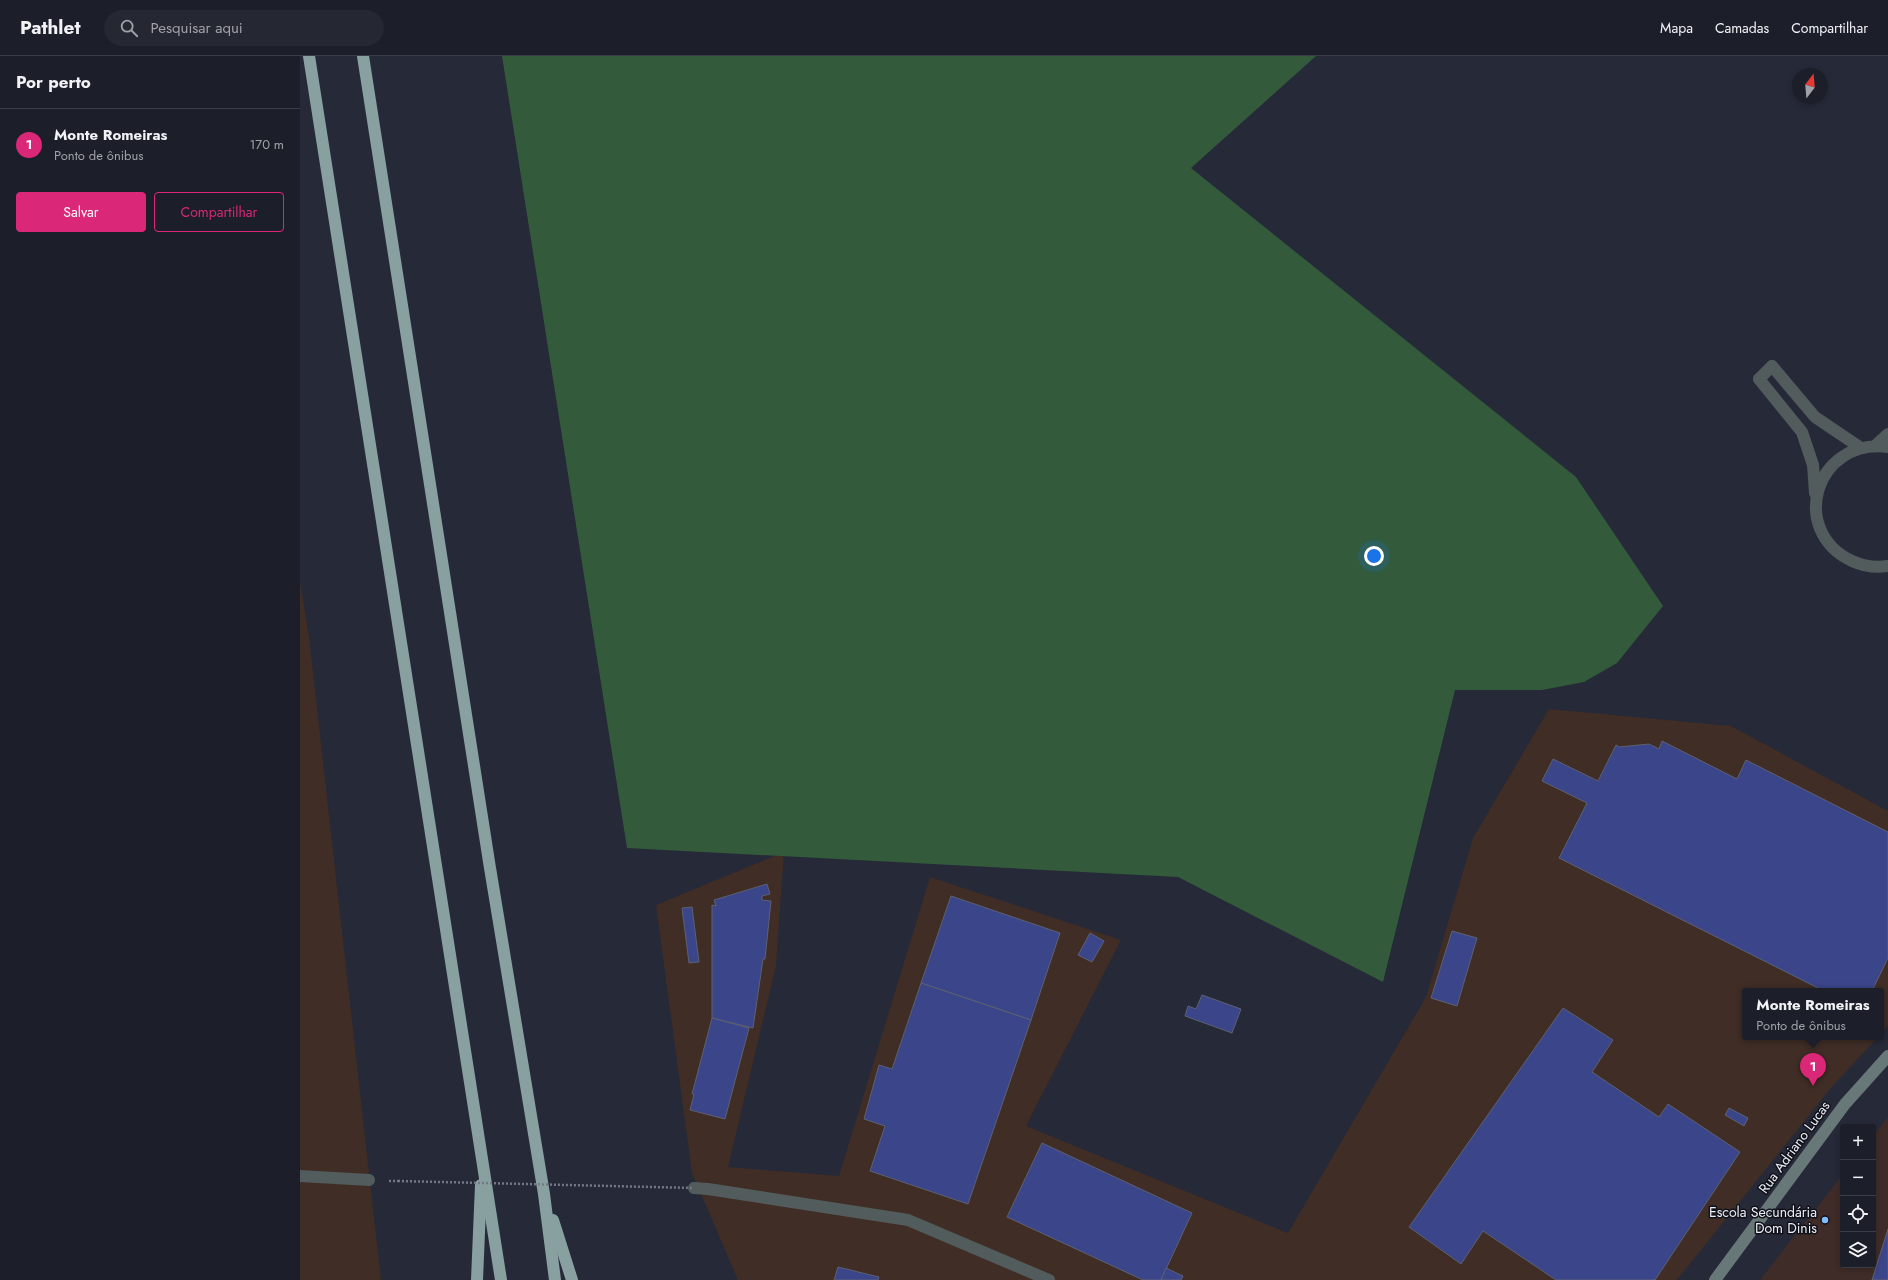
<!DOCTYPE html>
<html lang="pt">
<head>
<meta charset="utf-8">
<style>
  :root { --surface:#1c1f2a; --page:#252732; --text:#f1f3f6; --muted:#a0a2a8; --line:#3a3d47; --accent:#db2777 }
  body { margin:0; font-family:Jost,sans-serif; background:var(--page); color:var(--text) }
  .controls { position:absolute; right:12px; bottom:12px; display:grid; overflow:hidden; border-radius:4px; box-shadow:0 2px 6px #0003 }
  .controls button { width:36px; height:36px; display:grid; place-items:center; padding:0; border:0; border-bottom:1px solid var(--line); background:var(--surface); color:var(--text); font:20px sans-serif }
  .compass { position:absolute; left:1492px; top:12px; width:36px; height:36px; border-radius:50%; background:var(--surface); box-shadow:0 2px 6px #0003; rotate:16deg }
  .you { position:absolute; left:1074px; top:500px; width:14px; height:14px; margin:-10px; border:3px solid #fff; border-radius:50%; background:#1a73e8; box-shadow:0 0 0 6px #1a73e833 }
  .badge { display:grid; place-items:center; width:26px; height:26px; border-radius:50%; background:var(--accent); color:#fff; font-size:13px; font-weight:700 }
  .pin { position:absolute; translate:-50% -33px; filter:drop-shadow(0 1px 2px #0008) }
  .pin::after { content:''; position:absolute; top:21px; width:14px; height:12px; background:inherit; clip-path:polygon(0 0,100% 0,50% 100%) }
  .popup { position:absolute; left:1442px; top:932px; width:142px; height:52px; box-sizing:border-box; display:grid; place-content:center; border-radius:4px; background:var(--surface); filter:drop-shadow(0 1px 3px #0005); font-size:13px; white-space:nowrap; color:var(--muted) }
  .popup b { font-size:15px; color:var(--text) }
  .popup::after { content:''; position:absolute; left:50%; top:100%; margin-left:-8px; border:8px solid transparent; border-top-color:var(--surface) }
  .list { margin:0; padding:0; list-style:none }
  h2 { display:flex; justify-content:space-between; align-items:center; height:52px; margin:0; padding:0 16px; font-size:17px }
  h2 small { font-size:13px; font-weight:400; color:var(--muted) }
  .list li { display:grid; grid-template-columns:26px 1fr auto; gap:12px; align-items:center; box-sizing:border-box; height:72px; padding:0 16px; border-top:1px solid var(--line) }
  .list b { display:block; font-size:15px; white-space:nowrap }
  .list p { margin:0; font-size:13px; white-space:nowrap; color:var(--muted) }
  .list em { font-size:13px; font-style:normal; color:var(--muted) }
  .actions { display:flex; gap:8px; padding:12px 16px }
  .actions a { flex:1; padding:9px 0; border:1px solid var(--accent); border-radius:4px; text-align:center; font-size:14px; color:var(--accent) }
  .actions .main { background:var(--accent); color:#fff }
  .icon { flex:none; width:22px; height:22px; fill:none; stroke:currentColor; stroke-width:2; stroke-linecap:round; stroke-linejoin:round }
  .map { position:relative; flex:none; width:1588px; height:1224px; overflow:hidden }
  header { display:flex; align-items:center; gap:24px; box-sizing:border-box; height:56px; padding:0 20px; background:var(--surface); border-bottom:1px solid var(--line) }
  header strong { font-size:19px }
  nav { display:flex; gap:22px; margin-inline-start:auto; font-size:14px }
  .search { width:280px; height:36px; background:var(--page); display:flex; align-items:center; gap:10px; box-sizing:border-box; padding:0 14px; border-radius:22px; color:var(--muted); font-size:15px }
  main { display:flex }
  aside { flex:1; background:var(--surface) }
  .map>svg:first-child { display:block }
  .industrial { fill:#3f2d26 }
  .education { fill:#3f2c28 }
  .green { fill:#325a3b }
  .building { fill:#3b4589; stroke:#5d6172 }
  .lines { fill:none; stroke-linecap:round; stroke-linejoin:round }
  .path { stroke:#757885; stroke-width:2.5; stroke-dasharray:2 2; stroke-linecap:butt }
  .lane { stroke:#525c5c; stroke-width:12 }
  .street { stroke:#525c5c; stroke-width:12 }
  .secondary { stroke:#687878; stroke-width:12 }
  .highway { stroke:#88a1a0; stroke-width:12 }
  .path-bridge { stroke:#757885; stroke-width:2.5; stroke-dasharray:2 2; stroke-linecap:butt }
  .poi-dot { fill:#84bcfb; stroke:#111219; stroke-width:1.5 }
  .labels { text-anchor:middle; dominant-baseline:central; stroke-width:3; stroke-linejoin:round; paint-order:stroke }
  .street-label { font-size:14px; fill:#eaedf7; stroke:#111219 }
  .poi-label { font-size:14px; fill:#eaedf7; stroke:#111219; text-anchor:end }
</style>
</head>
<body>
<header>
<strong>Pathlet</strong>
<div class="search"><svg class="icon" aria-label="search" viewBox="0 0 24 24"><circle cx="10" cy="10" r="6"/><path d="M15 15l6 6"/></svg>Pesquisar aqui</div>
<nav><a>Mapa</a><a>Camadas</a><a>Compartilhar</a></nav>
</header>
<main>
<aside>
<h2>Por perto<small></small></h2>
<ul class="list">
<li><span class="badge">1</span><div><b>Monte Romeiras</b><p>Ponto de ônibus</p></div><em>170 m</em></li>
</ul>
<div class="actions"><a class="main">Salvar</a><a>Compartilhar</a></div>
</aside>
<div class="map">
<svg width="1588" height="1224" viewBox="0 0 1588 1224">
  <rect width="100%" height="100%" fill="#262938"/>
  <!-- industrial -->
  <g class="industrial">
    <path d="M0,526L9,581L81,1224H0Z"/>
    <path d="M1249,653L1431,670L1588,755V970L1581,977V935H1445V981H1578L1530,1033L1377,1224H438L392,1117L356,849L484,796L476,910L428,1111L539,1120L630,821L821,884L726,1070L988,1177L1126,941L1173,782Z"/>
  </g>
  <!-- education -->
  <path class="education" d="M1588,1061V1224H1460L1543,1118V1209H1573V1080Z"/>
  <!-- green -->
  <path class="green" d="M202,0H1016L891,112L1276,421L1363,550L1317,607L1284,626L1242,634H1155L1083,926L878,821L327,792Z"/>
  <!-- building -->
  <g class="building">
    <path d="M1362,685L1437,723L1446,704L1588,776V902L1572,935H1524L1259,802L1287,747L1242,725L1253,703L1298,725L1316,689L1319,691L1349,688L1359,693Z"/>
    <path d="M467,828L470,838L462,840V844L471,845L465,903H463L453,972L412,962V849L416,850L414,844Z"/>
    <path d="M651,840L760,877L731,964L621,927Z"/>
    <path d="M392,851L399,906L389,907L382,852Z"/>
    <path d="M1152,875L1177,882L1157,950L1131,942Z"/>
    <path d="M790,877L804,885L792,906L778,899Z"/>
    <path d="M621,927L731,964L668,1148L570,1115L585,1070L564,1063L579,1009L592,1013Z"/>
    <path d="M902,939L941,953L932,977L885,960L888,950L896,953Z"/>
    <path d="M1263,952L1313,984L1292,1016L1359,1061L1368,1048L1440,1096L1355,1224H1256L1183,1175L1161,1208L1109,1171Z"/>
    <path d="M412,962L449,972L425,1063L390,1054L394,1038H392Z"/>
    <path d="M1429,1052L1448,1062L1444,1070L1425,1059Z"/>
    <path d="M742,1087L892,1157L861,1224H843L707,1161Z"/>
    <path d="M1588,1173V1224H1572Z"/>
    <path d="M538,1211L579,1221L578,1224H534Z"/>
    <path d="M866,1212L883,1220L881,1224H861Z"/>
  </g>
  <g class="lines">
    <!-- path -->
    <path class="path" d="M89,1125H98"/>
    <!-- lane -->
    <g class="lane">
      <path d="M1472,310L1515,361L1561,392"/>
      <path d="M1459,323L1502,376L1513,409L1515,437"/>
      <path d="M1575,390L1588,378"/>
      <path d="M1588,391C1515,382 1488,475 1552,505C1563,510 1576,512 1588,510"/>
      <path d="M0,1120L69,1124"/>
      <path d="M394,1132L408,1133L608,1164L749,1224"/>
    </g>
    <!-- street -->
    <path class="street" d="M1459,323L1472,310"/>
    <!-- secondary -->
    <path class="secondary" d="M1415,1224L1545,1048L1588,1000"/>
    <!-- highway -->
    <g class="highway">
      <path d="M9,0L201,1224"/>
      <path d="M63,0L190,812L244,1138L255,1224"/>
      <path d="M253,1164L272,1224"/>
      <path d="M177,1224L181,1129"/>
    </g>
    <!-- path-bridge -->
    <path class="path-bridge" d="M98,1125L394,1132"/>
  </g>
  <!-- markers -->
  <circle class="poi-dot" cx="1525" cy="1164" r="4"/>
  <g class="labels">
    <!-- street labels -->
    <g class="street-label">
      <text transform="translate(1494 1091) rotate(-54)">Rua Adriano Lucas</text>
    </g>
    <!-- poi labels -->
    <g class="poi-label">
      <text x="1517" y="1156">Escola Secundária<tspan x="1517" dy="16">Dom Dinis</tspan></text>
    </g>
  </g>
</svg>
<div class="controls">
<button>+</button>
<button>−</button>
<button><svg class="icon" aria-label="locate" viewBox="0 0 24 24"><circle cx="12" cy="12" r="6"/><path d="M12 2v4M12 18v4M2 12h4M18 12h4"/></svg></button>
<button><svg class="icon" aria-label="layers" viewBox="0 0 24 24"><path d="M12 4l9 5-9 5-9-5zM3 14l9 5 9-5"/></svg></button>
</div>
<svg class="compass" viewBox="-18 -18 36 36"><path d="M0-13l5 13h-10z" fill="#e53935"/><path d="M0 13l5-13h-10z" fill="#a0a2a8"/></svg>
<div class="you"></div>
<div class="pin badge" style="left:1513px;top:1030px">1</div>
<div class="popup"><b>Monte Romeiras</b>Ponto de ônibus</div>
</div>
</main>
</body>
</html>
